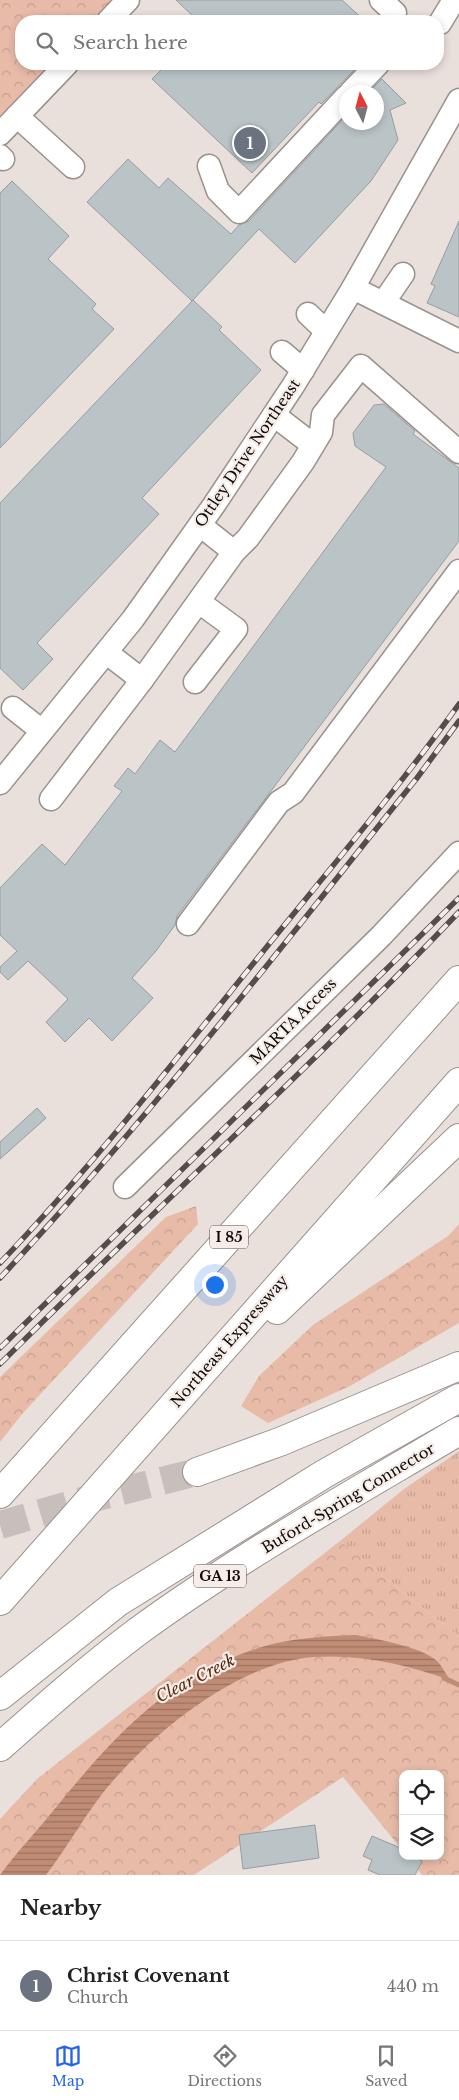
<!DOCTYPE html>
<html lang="en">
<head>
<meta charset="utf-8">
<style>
  :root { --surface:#fff; --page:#f2f2f2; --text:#222; --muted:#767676; --line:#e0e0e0; --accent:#2563eb }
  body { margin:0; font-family:"Libre Baskerville",serif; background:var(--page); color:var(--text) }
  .controls { position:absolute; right:15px; bottom:15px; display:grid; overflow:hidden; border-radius:10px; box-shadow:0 2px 8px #0003 }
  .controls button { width:45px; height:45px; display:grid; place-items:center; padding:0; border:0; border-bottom:1px solid var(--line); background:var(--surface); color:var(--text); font:25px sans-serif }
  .compass { position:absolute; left:339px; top:85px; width:45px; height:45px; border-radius:50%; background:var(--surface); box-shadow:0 2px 8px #0003; rotate:354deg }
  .you { position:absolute; left:214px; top:1284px; width:18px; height:18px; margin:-12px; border:4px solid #fff; border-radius:50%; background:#1a73e8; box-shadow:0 0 0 8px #1a73e833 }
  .badge { display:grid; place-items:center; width:32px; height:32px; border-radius:50%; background:var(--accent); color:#fff; font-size:16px; font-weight:700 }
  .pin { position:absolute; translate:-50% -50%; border:2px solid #fff; box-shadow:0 1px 5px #0006 }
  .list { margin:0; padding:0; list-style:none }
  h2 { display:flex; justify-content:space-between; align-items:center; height:65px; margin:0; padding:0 20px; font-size:21px }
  h2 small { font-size:16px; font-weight:400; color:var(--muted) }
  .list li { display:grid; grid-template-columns:32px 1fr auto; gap:15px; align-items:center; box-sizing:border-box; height:90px; padding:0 20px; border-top:1px solid var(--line) }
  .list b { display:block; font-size:19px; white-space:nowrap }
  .list p { margin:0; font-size:16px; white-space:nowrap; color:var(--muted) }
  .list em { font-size:16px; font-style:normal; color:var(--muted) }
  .icon { flex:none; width:28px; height:28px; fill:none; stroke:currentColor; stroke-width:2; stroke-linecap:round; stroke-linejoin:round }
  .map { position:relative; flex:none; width:459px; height:1875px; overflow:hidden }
  .search { position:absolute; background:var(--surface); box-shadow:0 2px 8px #0003; left:15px; right:15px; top:15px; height:55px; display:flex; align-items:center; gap:12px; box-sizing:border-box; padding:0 18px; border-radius:20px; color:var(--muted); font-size:19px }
  .sheet { height:155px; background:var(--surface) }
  nav { display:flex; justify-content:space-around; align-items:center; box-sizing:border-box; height:70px; border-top:1px solid var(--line); background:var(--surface); font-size:14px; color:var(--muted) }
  nav a { display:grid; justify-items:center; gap:2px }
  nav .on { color:var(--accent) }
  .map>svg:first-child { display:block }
  .grass { fill:url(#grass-tufts) }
  .forest { fill:url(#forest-crowns) }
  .water { fill:url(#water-rules) }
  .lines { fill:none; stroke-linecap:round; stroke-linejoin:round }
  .stream { stroke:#c18c75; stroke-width:5 }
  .building { fill:#bac4c7; stroke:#949ea1 }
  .highway-tunnel { stroke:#c8bfbc; stroke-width:28; stroke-dasharray:28 14; stroke-linecap:butt }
  .minor-casing { stroke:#9a918d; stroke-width:25 }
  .highway-casing { stroke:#9a918d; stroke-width:30 }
  .minor { stroke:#fff; stroke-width:22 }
  .highway { stroke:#fff; stroke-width:28 }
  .rail-casing { stroke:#534e4c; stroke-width:5.5 }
  .rail { stroke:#f6ede8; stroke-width:4; stroke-dasharray:11; stroke-linecap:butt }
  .labels { text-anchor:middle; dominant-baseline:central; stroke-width:4.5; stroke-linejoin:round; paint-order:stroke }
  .shield { fill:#f6ede8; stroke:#544f4d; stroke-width:1 }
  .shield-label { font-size:14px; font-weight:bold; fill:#0e0b0a }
  .street-label { font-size:15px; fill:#0e0b0a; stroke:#f6ede8 }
  .water-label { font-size:16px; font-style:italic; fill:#59270e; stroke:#f6ede8 }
</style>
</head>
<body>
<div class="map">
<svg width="459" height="1875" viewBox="0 0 459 1875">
  <defs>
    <pattern id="grass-tufts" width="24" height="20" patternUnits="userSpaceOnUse" patternTransform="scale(1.25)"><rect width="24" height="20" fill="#e8bba8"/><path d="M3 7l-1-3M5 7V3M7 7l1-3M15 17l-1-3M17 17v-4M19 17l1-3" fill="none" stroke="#c69f8f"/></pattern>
    <pattern id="forest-crowns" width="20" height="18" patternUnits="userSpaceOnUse" patternTransform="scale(1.25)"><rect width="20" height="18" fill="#e8bba8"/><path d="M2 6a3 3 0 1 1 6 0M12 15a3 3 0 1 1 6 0" fill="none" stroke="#c69f8f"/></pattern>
    <pattern id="water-rules" width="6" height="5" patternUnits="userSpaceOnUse" patternTransform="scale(1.25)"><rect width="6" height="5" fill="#c18c75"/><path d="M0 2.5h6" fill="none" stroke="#9b715e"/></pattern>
  </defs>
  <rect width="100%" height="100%" fill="#e9dfdb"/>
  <!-- grass -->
  <path class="grass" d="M459,1451V1637L340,1541L404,1489Z"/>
  <!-- forest -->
  <g class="forest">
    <path d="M0,0H119L99,21H21V64H58L0,124Z"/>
    <path d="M196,1206L198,1224L23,1413L0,1442V1377L166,1217Z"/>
    <path d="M459,1224V1323L350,1386L268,1423L241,1406L259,1376L313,1325L448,1236Z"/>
    <path d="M340,1541L459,1637V1875H422L407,1856H440V1774H403V1851L343,1777L194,1875H0V1819L37,1779Z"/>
  </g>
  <!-- water -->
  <path class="water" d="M356,1635C376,1639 422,1647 437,1661C442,1666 446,1674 450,1680C405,1664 361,1654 313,1657C236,1663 148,1736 102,1794C82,1820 66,1849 46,1875H0C16,1853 36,1832 53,1811C114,1736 169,1674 265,1646C294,1638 326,1636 356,1635Z"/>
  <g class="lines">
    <!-- stream -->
    <path class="stream" d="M444,1678L459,1685"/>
  </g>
  <!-- building -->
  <g class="building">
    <path d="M176,0H342L365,21H198Z"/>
    <path d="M167,64H360L321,104L319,102L252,173L152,79Z"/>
    <path d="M382,79L406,103L390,110L398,140L371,181L295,263L259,229L192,301L87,202L128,159L159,188L168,178L231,234L239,225L249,221L346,116V122H376V92H369Z"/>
    <path d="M12,181L69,236L48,259L96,304L92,309L114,329L0,448V193Z"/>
    <path d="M459,221V317L427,303L435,286L431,284Z"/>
    <path d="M193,300L222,327L219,330L261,370L142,498L159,514L37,643L53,659L23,690L0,668V503Z"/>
    <path d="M384,404L415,431L413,434L459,468V541L177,916L175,925L156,951L132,978L153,998L112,1041L89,1018L65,1042L46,1022L68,999L28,961L8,980L0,972V967L17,951L0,935V888L42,844L65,865L122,791L114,786L128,768L135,774L160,740L175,752L386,467L355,446L353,433L374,405Z"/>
    <path d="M37,1108L46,1118L0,1159V1142Z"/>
    <path d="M315,1825L319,1858L243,1869L239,1835Z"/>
    <path d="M372,1836L403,1849V1856H411L422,1861L415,1875H380L368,1870L372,1860L363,1856Z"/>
  </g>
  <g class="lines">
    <!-- highway-tunnel -->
    <path class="highway-tunnel" d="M0,1525L82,1501L197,1472"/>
    <!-- minor casing -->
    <g class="minor-casing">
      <g id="minor">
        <path d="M381,0L395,13"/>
        <path d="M108,21L128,0"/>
        <path d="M440,23L454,0"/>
        <path d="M351,92L378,64"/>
        <path d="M17,116L73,167"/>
        <path d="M0,134L67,64"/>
        <path d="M0,156L3,159"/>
        <path d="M209,166L218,191L239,212L346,97"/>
        <path d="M353,288L459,341"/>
        <path d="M383,303L403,274"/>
        <path d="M308,314L326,331"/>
        <path d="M282,352L303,370"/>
        <path d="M274,415L313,445"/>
        <path d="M200,525L234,552"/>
        <path d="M107,653L142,680"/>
        <path d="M195,682L236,629L199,602"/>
        <path d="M13,708L42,731"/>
        <path d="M0,783L133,619L214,505L293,386L353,288L459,100"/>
        <path d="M51,799L142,680L234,552L248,538L303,462L321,432L323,415L361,366L459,452"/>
        <path d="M188,924L279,802L293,793L459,571"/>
        <path d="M125,1187L381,936L459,853"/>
      </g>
    </g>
    <!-- highway casing -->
    <g class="highway-casing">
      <g id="highway">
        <path d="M277,1310L459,1138"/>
        <path d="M197,1472L282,1441L459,1366"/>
        <path d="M0,1494L459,980"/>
        <path d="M0,1601L459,1082"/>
        <path d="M0,1696L118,1602L324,1474L459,1398"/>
        <path d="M0,1747C44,1708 89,1668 137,1632C238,1558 351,1495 459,1431"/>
      </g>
    </g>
    <!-- minor -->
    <use href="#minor" class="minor"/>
    <!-- highway -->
    <use href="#highway" class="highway"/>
    <!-- rail casing -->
    <g class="rail-casing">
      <g id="rail">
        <path d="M0,1263C93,1165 177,1058 261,954C328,871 397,790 459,704"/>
        <path d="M0,1278C148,1120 281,947 417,778L459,721"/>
        <path d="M0,1348L459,898"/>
        <path d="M0,1364C152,1212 311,1067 459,912"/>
      </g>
    </g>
    <!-- rail -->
    <use href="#rail" class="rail"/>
  </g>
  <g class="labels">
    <!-- shield labels -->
    <g class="shield">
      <rect x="210" y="1225.5" width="38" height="23" rx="4"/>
      <rect x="194" y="1564.5" width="52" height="23" rx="4"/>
    </g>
    <g class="shield-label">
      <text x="229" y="1237">I 85</text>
      <text x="220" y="1576">GA 13</text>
    </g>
    <!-- street labels -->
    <g class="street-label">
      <text transform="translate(247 453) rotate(-56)">Ottley Drive Northeast</text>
      <text transform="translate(293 1021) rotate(-45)">MARTA Access</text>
      <text transform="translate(229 1341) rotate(-49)">Northeast Expressway</text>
      <text transform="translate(348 1498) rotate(-31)">Buford-Spring Connector</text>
    </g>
    <!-- water labels -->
    <g class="water-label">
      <text transform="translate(195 1678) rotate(-27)">Clear Creek</text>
    </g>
  </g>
</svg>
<div class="controls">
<button><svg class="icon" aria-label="locate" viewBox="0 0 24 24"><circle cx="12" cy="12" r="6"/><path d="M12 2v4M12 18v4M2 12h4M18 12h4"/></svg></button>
<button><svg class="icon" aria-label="layers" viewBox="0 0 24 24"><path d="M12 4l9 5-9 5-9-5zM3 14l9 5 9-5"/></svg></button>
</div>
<svg class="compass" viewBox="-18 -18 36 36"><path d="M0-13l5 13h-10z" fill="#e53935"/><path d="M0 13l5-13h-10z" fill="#767676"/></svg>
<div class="you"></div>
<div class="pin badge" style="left:250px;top:143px;background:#6b7280">1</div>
<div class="search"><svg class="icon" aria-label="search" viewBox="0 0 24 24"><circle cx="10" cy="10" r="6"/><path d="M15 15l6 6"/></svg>Search here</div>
</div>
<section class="sheet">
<h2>Nearby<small></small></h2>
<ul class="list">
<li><span class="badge" style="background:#6b7280">1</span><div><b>Christ Covenant</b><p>Church</p></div><em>440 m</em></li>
</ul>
</section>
<nav>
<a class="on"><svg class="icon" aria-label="map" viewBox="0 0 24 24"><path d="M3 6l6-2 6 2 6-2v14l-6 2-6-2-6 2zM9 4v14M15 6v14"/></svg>Map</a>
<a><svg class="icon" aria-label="directions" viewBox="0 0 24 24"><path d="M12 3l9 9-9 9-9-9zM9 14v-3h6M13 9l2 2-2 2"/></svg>Directions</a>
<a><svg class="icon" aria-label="saved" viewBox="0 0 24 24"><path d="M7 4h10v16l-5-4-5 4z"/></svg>Saved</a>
</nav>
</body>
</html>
